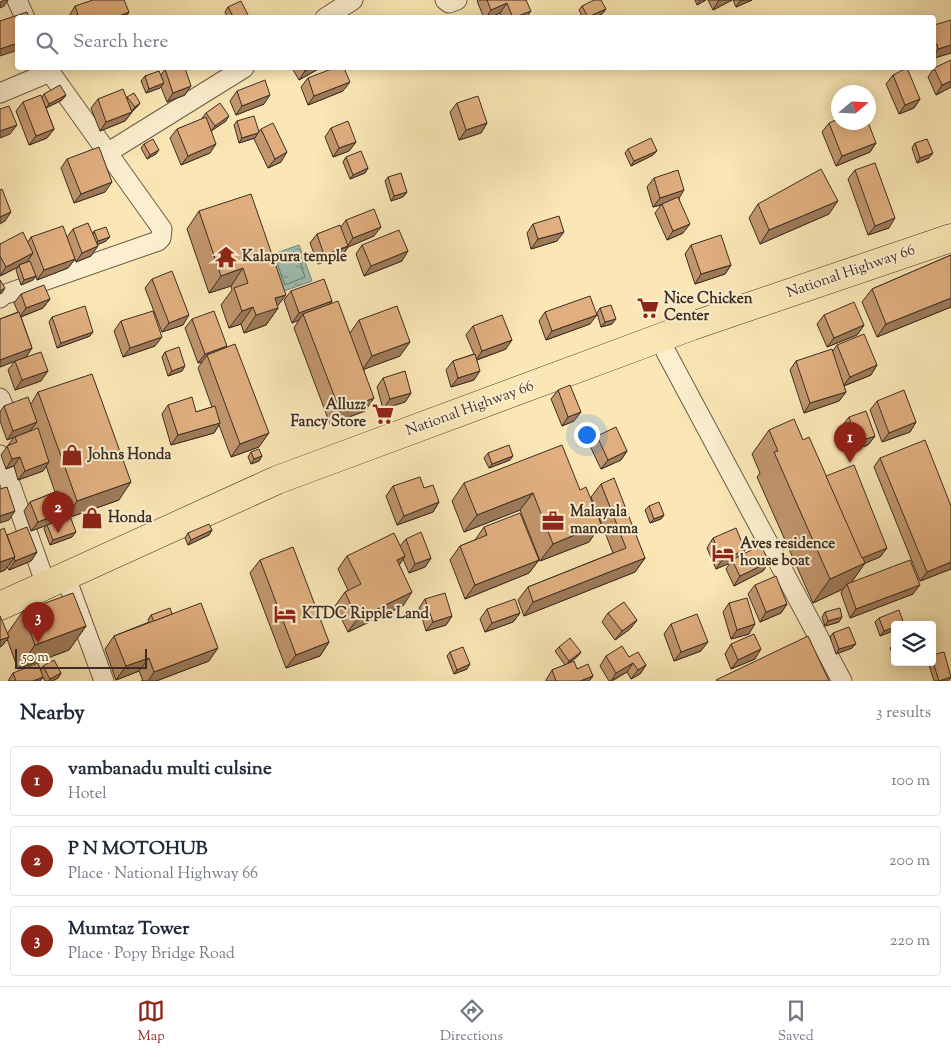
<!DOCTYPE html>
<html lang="en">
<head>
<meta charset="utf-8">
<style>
  :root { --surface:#fff; --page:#f6f6f7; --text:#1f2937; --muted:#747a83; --line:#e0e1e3; --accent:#8f2418 }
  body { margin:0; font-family:"Sorts Mill Goudy",serif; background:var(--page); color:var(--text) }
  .controls { position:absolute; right:15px; bottom:15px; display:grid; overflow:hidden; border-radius:5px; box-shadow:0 2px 12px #0003 }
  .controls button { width:45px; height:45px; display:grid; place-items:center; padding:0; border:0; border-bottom:1px solid var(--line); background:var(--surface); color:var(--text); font:25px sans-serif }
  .compass { position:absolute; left:831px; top:85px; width:45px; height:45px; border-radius:50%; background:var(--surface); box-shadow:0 2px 12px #0003; rotate:71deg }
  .scale { position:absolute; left:15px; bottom:12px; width:132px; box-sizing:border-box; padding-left:5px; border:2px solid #3c2e25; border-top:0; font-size:14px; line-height:18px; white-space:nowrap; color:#3c2e25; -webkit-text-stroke:4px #fcefcf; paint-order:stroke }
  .you { position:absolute; left:586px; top:434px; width:18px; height:18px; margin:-12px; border:4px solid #fff; border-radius:50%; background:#1a73e8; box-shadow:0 0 0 8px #1a73e833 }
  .badge { display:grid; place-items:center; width:32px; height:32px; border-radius:50%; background:var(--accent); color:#fff; font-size:16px; font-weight:700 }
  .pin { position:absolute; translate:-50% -41px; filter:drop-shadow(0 1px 2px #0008) }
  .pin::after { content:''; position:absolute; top:26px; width:18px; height:15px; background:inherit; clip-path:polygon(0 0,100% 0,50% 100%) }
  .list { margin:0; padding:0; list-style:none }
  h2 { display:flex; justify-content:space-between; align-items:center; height:65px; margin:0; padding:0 20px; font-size:21px }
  h2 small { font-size:16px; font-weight:400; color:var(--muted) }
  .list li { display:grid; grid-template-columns:32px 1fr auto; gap:15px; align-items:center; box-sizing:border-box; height:70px; margin:0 10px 10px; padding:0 10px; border:1px solid var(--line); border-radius:5px }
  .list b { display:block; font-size:19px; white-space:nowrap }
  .list p { margin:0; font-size:16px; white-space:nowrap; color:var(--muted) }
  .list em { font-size:16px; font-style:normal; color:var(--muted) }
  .icon { flex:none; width:28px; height:28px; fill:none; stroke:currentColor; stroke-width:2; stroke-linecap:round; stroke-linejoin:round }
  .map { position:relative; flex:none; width:951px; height:681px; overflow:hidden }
  .search { position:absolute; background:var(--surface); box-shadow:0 2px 12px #0003; left:15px; right:15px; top:15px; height:55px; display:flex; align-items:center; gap:12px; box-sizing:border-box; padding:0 18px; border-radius:5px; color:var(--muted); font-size:19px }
  .sheet { height:305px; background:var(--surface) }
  nav { display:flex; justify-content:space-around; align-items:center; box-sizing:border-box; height:70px; border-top:1px solid var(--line); background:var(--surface); font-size:14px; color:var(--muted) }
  nav a { display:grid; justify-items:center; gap:2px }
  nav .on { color:var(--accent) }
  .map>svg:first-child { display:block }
  .water { fill:url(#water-ripples); stroke:#77857b }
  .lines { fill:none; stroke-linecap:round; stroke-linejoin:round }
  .shore { stroke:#6e766c; stroke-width:1 }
  .street-casing { stroke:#6c5c49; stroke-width:21 }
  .primary-casing { stroke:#3c2e25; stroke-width:29 }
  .street { stroke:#fcefcf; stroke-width:19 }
  .primary { stroke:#fae7b5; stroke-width:28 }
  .wall { fill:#c2966d; stroke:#3c2e25; fill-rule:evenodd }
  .shaded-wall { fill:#9e7a59; stroke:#3c2e25 }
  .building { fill:#e1af7f; stroke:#3c2e25 }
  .labels { text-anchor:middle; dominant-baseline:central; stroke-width:4; stroke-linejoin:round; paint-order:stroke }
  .poi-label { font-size:15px; font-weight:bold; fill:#3c2e25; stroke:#fcefcf; text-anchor:start }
  .street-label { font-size:15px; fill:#3c2e25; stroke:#fcefcf }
</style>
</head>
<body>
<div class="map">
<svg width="951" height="681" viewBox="0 0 951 681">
  <defs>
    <pattern id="water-ripples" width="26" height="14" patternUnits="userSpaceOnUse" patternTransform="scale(1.25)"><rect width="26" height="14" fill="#9fbfb4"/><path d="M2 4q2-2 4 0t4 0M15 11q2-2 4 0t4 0" fill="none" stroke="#839c92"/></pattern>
  </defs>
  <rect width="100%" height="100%" fill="#fae7b5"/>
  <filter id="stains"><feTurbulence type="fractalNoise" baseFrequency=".004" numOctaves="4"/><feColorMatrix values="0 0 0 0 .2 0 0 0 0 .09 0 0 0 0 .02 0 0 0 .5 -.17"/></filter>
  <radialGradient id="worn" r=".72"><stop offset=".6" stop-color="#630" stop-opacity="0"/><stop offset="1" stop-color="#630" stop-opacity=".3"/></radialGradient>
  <!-- water -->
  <path class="water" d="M299,245L312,281L281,292L268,256Z"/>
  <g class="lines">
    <!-- shore -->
    <path class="shore" d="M294,252L297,253L305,277L285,285L276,260Z"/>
    <!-- street casing -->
    <g class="street-casing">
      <g id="street">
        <path d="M17,0L25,18"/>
        <path d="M445,0L449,3L457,0"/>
        <path d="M325,18L353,0"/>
        <path d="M0,93L50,72L48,68"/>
        <path d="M107,153L244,68"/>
        <path d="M0,298L3,295L158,241L161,238L162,229L50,72"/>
        <path d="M659,339L842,681"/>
        <path d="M0,398L4,407L0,409"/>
        <path d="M0,455L46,585"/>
        <path d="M65,575L104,681"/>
      </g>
    </g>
    <!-- primary casing -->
    <g class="primary-casing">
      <path id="primary" d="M0,606L277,480L692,326L951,238"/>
    </g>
    <!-- street -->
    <use href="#street" class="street"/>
    <!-- primary -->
    <use href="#primary" class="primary"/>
  </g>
  <!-- wall -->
  <g class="wall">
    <path d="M478,0H526V18H502L500,13L489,18H484L477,1Z"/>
    <path d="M695,0H706L697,5Z"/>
    <path d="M708,0H732L713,10Z"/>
    <path d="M733,0H752L736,7Z"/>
    <path d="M75,6L129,12L125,18H69V16Z"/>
    <path d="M582,6L606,9L602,14L594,18H583L579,10Z"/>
    <path d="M228,7L247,18H228L225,12Z"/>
    <path d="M934,25L951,53L934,58Z"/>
    <path d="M292,68H320L299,80Z"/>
    <path d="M934,68L951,87L936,95L928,77Z"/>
    <path d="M165,69L185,95L167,102L161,87L160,88L146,93L141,81L145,76L161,75Z"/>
    <path d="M893,75L920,99L914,108L899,114L886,84Z"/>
    <path d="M308,78L343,91L308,105L301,87Z"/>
    <path d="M237,91L264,104L236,115L230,101Z"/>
    <path d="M44,94L66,95L62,100L46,108L54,129L47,138L29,145L16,111L23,102L42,97Z"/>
    <path d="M127,97L140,103L137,107L132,112L125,121L100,131L91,108L98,99H127Z"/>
    <path d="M457,103L487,123L481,133L459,140L450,112Z"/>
    <path d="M206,113L226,121L211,131L210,153L181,165L170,138L177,129L203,119L202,118Z"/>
    <path d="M237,121L259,132L261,129L281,162L268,168L254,139L255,138L239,143L234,125Z"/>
    <path d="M829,123L876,143L870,152L836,166L822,132Z"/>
    <path d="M331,128L356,142L349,151L333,157L325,137Z"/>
    <path d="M915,143L929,158L917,163L912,148Z"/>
    <path d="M144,144L156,154L147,159L141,148Z"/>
    <path d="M628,149L653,155L631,166L625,153Z"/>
    <path d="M346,157L368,168L365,173L350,179L343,162Z"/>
    <path d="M67,159L105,192L74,203L61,168Z"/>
    <path d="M855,170L889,228L868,235L848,179Z"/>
    <path d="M388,177L407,192L403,197L391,201L385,181Z"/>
    <path d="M654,178L679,198L683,233L667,240L655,213L661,205L653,207L647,187Z"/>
    <path d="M758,204L829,214L760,244L749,218Z"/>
    <path d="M199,211L277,306L278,308L266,325L244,333L241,324L229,328L221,305L232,290L231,286L209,293L187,229Z"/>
    <path d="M346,220L374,236L348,247L342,256L318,264L310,243L317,234L341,227Z"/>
    <path d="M533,224L557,241L531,249L527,233Z"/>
    <path d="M73,229L93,234L94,231L106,241L97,245L91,256L76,262L75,259L68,268L37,280L36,276L33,280L21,285L16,270L18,267L0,276V244L28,242L31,237H67Z"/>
    <path d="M362,245L402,261L364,276L356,254Z"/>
    <path d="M691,245L731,265L725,274L695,284L685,254Z"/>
    <path d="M951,255V307L877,337L862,302L872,289Z"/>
    <path d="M152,279L183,325L162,332L145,288Z"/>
    <path d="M291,291L332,301L330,304L350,333L359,320L400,356L364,369L365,411L330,424L294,328L299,320L292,323L284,300Z"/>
    <path d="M21,294L50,299L43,308L21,317L32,348L26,357L41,381L15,390L8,370L15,361L0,367V319L18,312L14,303Z"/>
    <path d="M600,308L612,324L601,327L597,313Z"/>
    <path d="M545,312L590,324L546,340L539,321Z"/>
    <path d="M824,315L864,325L857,335L827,347L817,324Z"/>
    <path d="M52,317L90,336L57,348L49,322Z"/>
    <path d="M192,319L225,348L259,447L231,457L219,425L214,433L171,445L162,414L168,405L196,412L212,407L198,368L202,362L198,363L185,328Z"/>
    <path d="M121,321L155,346L123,357L114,331Z"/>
    <path d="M473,326L506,349L477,360L474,380L451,387L446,370L453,361L474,354L466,335Z"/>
    <path d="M837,345L877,365L871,375L844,386L846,392L839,401L804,413L790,370L796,361L832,352Z"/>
    <path d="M165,352L182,371L168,376L162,357Z"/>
    <path d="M383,378L411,393L405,402L383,409L377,387Z"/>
    <path d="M558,390L574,421L562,426L551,399Z"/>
    <path d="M38,392L119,500L70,517L72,537L50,545L44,529L46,525L31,531L24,511L30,502L55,492L46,466L43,471L18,480L14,466L6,469L1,455L14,437L7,440L0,421V412L4,406L31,404ZM63,515L64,518L60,520Z"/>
    <path d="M877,401L916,422L910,432L882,442L870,410Z"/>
    <path d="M849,417L875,436L868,445L850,451L842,426Z"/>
    <path d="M769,430L803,440L826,476L887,548L880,557L865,563L851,583L913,594L850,618L841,593L843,589L813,603L757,477L760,473L752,454Z"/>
    <path d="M597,436L627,451L621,460L601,469L590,446Z"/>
    <path d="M251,452L262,456L259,461L251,464L248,457Z"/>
    <path d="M488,453L510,460L489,468L484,458Z"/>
    <path d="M880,458L951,506V569L920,581L874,467Z"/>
    <path d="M464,483L580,490L601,524L589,542L540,561L520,510L464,532L452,501Z"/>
    <path d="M601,484L645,558L635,572L524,616L518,600L528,587L613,553L591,497Z"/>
    <path d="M393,486L424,488L439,502L433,512L397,525L386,496Z"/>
    <path d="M649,506L664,515L661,519L650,523L645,510Z"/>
    <path d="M484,527L539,560L529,573L465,599L450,560L460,546L475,540Z"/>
    <path d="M0,530L7,535L37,552L31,561L9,570L7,567L5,570L0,572Z"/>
    <path d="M212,530L209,535L188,545L185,538L188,533Z"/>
    <path d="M713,538L741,555L769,562L763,571L734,586L726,569L730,563L716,569L707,548Z"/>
    <path d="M406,539L431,558L425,567L409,573L403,559L399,565L403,606L348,632L335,606L345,592L348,590L338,569L347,556L400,546Z"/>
    <path d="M260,560L329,642L320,656L286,668L250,573Z"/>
    <path d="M755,585L787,604L781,613L760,622L748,594Z"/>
    <path d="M425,599L452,616L446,625L426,631L419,608Z"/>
    <path d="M729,603L749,634L731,639L723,612Z"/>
    <path d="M487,609L520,613L513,622L485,632L480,619Z"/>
    <path d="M23,611L86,626L69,650L18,669L7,639L2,646L7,634Z"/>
    <path d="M825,612L839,622L825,626L822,617Z"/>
    <path d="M608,613L637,620L630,629L615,640L602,622Z"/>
    <path d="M172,614L209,661L156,681H141H143L139,671L116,680L105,649L114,636L149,622L148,620L151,615Z"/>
    <path d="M879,618L895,625V630L880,636L875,622Z"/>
    <path d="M671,624L701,651L674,661L664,634Z"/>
    <path d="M833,633L856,644L852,648L836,654L830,637Z"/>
    <path d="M895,643V658L890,648Z"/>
    <path d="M731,644L755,659L731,669L725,654Z"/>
    <path d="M559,647L581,652L577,657L567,664L593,676L589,681H546V680L552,670L565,665L555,651Z"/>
    <path d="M450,652L467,669L454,674L447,656Z"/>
    <path d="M932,655L951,677L948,681H934L928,662H932Z"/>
    <path d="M606,656L629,657L646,665L640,674L631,679L627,672L612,681H609L600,666Z"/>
    <path d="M43,666L61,673L58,678L52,681H45L43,677L40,681H8L13,673L41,670Z"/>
  </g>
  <!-- shaded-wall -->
  <g class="shaded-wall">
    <path d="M4,0H8L4,6L0,8V2Z"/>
    <path d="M700,0H706L697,5Z"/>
    <path d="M719,0H732L713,10Z"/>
    <path d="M744,0H752L736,7L739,2Z"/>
    <path d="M507,3L500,13L489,18H486L491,10Z"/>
    <path d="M606,9L602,14L594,18L588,17Z"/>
    <path d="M531,11L526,18H514Z"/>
    <path d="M129,12L125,18H114Z"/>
    <path d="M18,43V50L0,56V49Z"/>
    <path d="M951,45V53L934,58V56L938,49Z"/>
    <path d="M311,68H320L299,80L305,71Z"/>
    <path d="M951,81V87L936,95L942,85Z"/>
    <path d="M350,82L343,91L308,105L314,96Z"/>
    <path d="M164,83L160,88L146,93L149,89Z"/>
    <path d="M191,86L185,95L167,102L173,93Z"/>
    <path d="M66,95L62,100L46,108L49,104Z"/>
    <path d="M270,95L264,104L236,115L242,106Z"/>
    <path d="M920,99L914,108L899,114L905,105Z"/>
    <path d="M140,103L137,107L131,112L135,107Z"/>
    <path d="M132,112L125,121L100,131L106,122Z"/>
    <path d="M229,116L226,121L211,131L215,126Z"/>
    <path d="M487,123L481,133L459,140L466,130Z"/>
    <path d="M17,125L10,134L0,138V131Z"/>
    <path d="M54,129L47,138L29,145L36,136Z"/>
    <path d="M258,133L255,138L239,143L242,138Z"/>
    <path d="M356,142L349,151L333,157L339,148Z"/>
    <path d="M876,143L870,152L836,166L842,156Z"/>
    <path d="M216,144L210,153L181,165L188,156Z"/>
    <path d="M159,150L156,154L147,159L150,155Z"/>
    <path d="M657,151L653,155L631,166L634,161Z"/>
    <path d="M287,152L281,162L268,168L275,159Z"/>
    <path d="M933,153L929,158L917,163L920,158Z"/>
    <path d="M368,168L365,173L350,179L353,175Z"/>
    <path d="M112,182L105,192L74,203L81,194Z"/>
    <path d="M684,190L678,200L653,207L660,198Z"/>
    <path d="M407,192L403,197L391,201L394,196Z"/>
    <path d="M838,201L829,214L760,244L769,230Z"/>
    <path d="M11,212L5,221L0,224V217Z"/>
    <path d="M895,218L889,228L868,235L875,226Z"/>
    <path d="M690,224L683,233L667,240L673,231Z"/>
    <path d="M381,227L374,236L348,247L342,256L318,264L324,255L347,247L353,238Z"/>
    <path d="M564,232L557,241L531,249L538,239Z"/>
    <path d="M110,237L106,241L95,246L98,241Z"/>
    <path d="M98,246L91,256L76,262L82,253Z"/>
    <path d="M408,251L402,261L364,276L371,266Z"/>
    <path d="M33,253L27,262L19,265L18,267L0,276L6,267Z"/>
    <path d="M75,259L68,268L37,280L44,270Z"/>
    <path d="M731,265L725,274L695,284L701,274Z"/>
    <path d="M243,268L231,286L209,293L221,276Z"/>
    <path d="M36,276L33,280L21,285L24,280Z"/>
    <path d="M5,288L2,293L0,294V291Z"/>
    <path d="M286,295L276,308H278L266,325L244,333L256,315L275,298Z"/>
    <path d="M951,298V307L877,337L886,324Z"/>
    <path d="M50,299L43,308L20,317L26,308Z"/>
    <path d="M332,301L326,310L303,314L299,320L292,323L299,313Z"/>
    <path d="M253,307L241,324L229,328L242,311Z"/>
    <path d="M189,315L183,325L162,332L169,323Z"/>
    <path d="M597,315L590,324L546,340L552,331Z"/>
    <path d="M616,319L612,324L601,327L605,322Z"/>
    <path d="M864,325L857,335L827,347L834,338Z"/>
    <path d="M93,332L90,336L57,348L61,343Z"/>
    <path d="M162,337L155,346L123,357L130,348Z"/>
    <path d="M512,340L506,349L476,360L482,351Z"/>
    <path d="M410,342L400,356L362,370L372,356Z"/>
    <path d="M227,346L220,355H207L202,362L198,363L205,354Z"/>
    <path d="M32,348L26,357L0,367V360Z"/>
    <path d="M877,365L871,375L843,386L850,377Z"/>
    <path d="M185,366L182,371L168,376L172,371Z"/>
    <path d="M48,371L41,381L15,390L22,380Z"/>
    <path d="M480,371L474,380L451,387L458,378Z"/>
    <path d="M846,392L839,401L804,413L810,403Z"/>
    <path d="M411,393L405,402L383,409L390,399Z"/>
    <path d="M374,398L365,411L330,424L340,411Z"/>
    <path d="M581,412L574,421L562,426L568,417Z"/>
    <path d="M37,422L30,431L7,440L13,431Z"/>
    <path d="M916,422L910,432L882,442L889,433Z"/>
    <path d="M220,423L214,433L171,445L178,435Z"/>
    <path d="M269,433L259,447L231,457L240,444Z"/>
    <path d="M875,436L868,445L850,451L857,442Z"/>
    <path d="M627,451L621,460L601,469L608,460Z"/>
    <path d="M262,456L259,461L251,464L254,459Z"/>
    <path d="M513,456L510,460L489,468L492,464Z"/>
    <path d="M20,457L14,466L6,469L12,459Z"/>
    <path d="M49,462L43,471L18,480L25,471Z"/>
    <path d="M131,482L119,500L65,519L77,501Z"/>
    <path d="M533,493L520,510L464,532L477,515Z"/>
    <path d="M439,502L433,512L397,525L404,516Z"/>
    <path d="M15,511L9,520L0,523V516Z"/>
    <path d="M65,512L59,521L31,531L38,522Z"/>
    <path d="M664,515L661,519L650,523L654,519Z"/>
    <path d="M601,524L589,542L540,561L553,544Z"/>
    <path d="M212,530L209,535L188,545L191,540Z"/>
    <path d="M76,532L72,537L50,545L53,540Z"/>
    <path d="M887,548L880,557L848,570L854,561Z"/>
    <path d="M745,550L739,559L732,560L730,563L716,569L722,560Z"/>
    <path d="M37,552L31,561L9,570L15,561Z"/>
    <path d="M405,556L396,570L397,560Z"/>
    <path d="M15,557L5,570L0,572V562Z"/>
    <path d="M431,558L425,567L409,573L415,564Z"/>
    <path d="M645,558L635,572L524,616L533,602Z"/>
    <path d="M539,560L529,573L465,599L475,585Z"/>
    <path d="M769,562L763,571L734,586L740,576Z"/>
    <path d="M951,562V569L920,581L927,572Z"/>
    <path d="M865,563L848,587L847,584L843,589L813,603L830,579Z"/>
    <path d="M920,585L913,594L850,618L856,609Z"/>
    <path d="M412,592L403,606L348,632L357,619Z"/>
    <path d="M787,604L781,613L760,622L766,612Z"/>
    <path d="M520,613L513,622L485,632L492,623Z"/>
    <path d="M452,616L446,625L426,631L433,622Z"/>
    <path d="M842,617L839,622L825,626L828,621Z"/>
    <path d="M637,620L630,629L615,640L622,631Z"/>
    <path d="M755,624L749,634L731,639L737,630Z"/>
    <path d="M86,626L69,650L18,669L35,645Z"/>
    <path d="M895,627V630L880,636L884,631Z"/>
    <path d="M9,637L2,646L0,647V640Z"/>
    <path d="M329,642L320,656L286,668L296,655Z"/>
    <path d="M708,642L701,651L674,661L681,652Z"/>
    <path d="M856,644L852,648L836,654L839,649Z"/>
    <path d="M218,648L209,661L156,681H148L154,672Z"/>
    <path d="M761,649L755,659L731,669L738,660Z"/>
    <path d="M581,652L577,657L566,665L569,661Z"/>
    <path d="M149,658L139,671L116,680L126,666Z"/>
    <path d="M633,663L627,672L611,681L616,673Z"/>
    <path d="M470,664L467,669L454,674L457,670Z"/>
    <path d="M646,665L640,674L631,679L638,670Z"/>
    <path d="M61,673L58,678L52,681H49L50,679Z"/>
    <path d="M593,676L589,681H580Z"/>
    <path d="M43,677L40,681H33Z"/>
    <path d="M951,677L948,681H939Z"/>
  </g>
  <!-- building -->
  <g class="building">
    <path d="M93,0H124L129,12L114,18H79L75,6Z"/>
    <path d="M487,0H526L531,11L513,18L507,3L491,10Z"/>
    <path d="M594,0H601L606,9L588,17L582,6Z"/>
    <path d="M241,1L248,15L244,18H234L228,7Z"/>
    <path d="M27,12L29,18H18V43L0,49V21Z"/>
    <path d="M951,20V45L938,49L937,44L934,45V25Z"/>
    <path d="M951,60V81L942,85L934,68Z"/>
    <path d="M169,68H185L191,86L173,93L165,69Z"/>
    <path d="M303,68H311L305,71Z"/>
    <path d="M334,68H344L350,82L314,96L308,78Z"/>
    <path d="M907,68L920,99L905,105L893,75Z"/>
    <path d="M159,71L164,83L149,89L145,76Z"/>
    <path d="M265,80L270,95L242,106L237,91Z"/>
    <path d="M60,85L66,95L49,104L44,94Z"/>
    <path d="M123,89L132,112L106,122L98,99Z"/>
    <path d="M134,93L140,103L135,107L127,97Z"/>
    <path d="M41,95L54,129L36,136L23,102Z"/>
    <path d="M478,96L487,123L466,130L457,103Z"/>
    <path d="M220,103L229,116L215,126L206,113Z"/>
    <path d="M9,106L17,125L0,131V109Z"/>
    <path d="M254,116L259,132L258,133L242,138L237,121Z"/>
    <path d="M206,117L216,144L188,156L177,129Z"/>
    <path d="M838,119V122H868L876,143L842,156L829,123Z"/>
    <path d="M348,121L356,142L339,148L331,128Z"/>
    <path d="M273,123L287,152L275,159L261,129Z"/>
    <path d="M651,138L657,151L634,161L628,149Z"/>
    <path d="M153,139L159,150L150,155L144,144Z"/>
    <path d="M927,139L933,153L920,158L915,143Z"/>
    <path d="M99,147L112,182L81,194L67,159Z"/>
    <path d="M361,151L368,168L353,175L346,157Z"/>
    <path d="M875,163L895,218L875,226L855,170Z"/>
    <path d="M821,169L838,201L769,230L758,204Z"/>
    <path d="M678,170L684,190L660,198L654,178Z"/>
    <path d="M401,173L407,192L394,196L388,177Z"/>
    <path d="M2,189L11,212L0,217V190Z"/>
    <path d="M251,194L286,295L275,298L278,308L256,315L253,307L242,311L234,288L248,283L243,268L221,276L199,211Z"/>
    <path d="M678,197L690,224L673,231L662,204Z"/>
    <path d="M374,209L381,227L353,238L346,220Z"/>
    <path d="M559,216L564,232L538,239L533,224Z"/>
    <path d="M88,223L98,246L82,253L73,229Z"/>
    <path d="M340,225L348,246L324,255L317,234Z"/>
    <path d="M63,226L75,259L44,270L31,237Z"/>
    <path d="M106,227L110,237L98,241L94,231Z"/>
    <path d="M399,230L408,251L371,266L362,245Z"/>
    <path d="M23,232L33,253L6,267L0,256V244Z"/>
    <path d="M721,235L731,265L701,274L691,245Z"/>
    <path d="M951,255V298L886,324L872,289Z"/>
    <path d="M30,261L36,276L24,280L19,265Z"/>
    <path d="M172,271L189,315L169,323L152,279Z"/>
    <path d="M324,279L332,301L299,313L291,291Z"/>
    <path d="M0,280L5,288L0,291Z"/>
    <path d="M44,285L50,299L26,308L21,294Z"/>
    <path d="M590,296L597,315L552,331L545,312Z"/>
    <path d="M338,301L374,398L340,411L303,314Z"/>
    <path d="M854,302L864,325L834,338L824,315Z"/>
    <path d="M611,305L616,319L605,322L600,308Z"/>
    <path d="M85,306L93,332L61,343L52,317Z"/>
    <path d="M397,306L410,342L372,356L359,320Z"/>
    <path d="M153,311L162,337L130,348L121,321Z"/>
    <path d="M214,311L227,346L205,354L192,319Z"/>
    <path d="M19,312L32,348L0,360V319Z"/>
    <path d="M502,315L512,340L482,351L473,326Z"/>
    <path d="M864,334L877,365L850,377L837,345Z"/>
    <path d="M235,344L269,433L240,444L207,355Z"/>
    <path d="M179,347L185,366L172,371L165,352Z"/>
    <path d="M832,349L846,392L810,403L796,361Z"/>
    <path d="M41,352L48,371L22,380L15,361Z"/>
    <path d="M475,354L480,371L458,378L453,361Z"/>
    <path d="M405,371L411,393L390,399L383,378Z"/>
    <path d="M92,374L131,482L77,501L38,392Z"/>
    <path d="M570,385L581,412L568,417L558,390Z"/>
    <path d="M904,390L916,422L889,433L877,401Z"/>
    <path d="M28,397L37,422L13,431L4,406Z"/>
    <path d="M192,397L196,412L215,406L220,423L178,435L168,405Z"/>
    <path d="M866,411L875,436L857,442L849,417Z"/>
    <path d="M794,419L803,440L809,437L865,563L830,579L774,452L778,451L769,430Z"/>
    <path d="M616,427L627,451L608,460L597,436Z"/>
    <path d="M38,428L49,462L25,471L20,457L12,459L7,446L17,442L15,437Z"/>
    <path d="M925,440L951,506V562L927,572L880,458Z"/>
    <path d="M509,445L513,456L492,464L488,453Z"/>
    <path d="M562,445L580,490L586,487L601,524L553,544L533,493L477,515L464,483Z"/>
    <path d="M259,449L262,456L254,459L251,452Z"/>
    <path d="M854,465L887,548L862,558L826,476Z"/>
    <path d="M420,477L424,488L433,485L439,502L404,516L393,486Z"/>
    <path d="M614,478L645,558L533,602L528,587L626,548L601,484Z"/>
    <path d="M7,487L15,511L0,516V489Z"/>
    <path d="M58,491L65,512L38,522L30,502Z"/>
    <path d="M659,502L664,515L654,519L649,506Z"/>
    <path d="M520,513L539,560L475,585L460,546L487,535L484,527Z"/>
    <path d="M70,516L76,532L53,540L47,525Z"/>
    <path d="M209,524L212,530L191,540L188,533Z"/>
    <path d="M27,527L37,552L15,561L14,558L15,557L7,535Z"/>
    <path d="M4,528L15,557L0,562V530Z"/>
    <path d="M736,528L745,550L722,560L713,538Z"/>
    <path d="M421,532L431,558L415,564L406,539Z"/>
    <path d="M394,533L405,556L397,560L412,592L357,619L345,592L361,584L347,556Z"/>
    <path d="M761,545L769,562L740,576L732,560Z"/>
    <path d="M293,547L329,642L296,655L260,560Z"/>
    <path d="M910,560L920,585L856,609L847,584Z"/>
    <path d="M776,576L787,604L766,612L755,585Z"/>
    <path d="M73,593L86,626L35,645L23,611Z"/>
    <path d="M445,593L452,616L433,622L425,599Z"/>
    <path d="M747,598L755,624L737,630L729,603Z"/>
    <path d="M515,599L520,613L492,623L487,609Z"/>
    <path d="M624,602L637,620L622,631L608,613Z"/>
    <path d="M201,603L218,648L154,672L149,658L126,666L114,636Z"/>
    <path d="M170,608L172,614L154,621L151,615Z"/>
    <path d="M840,608L842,617L828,621L825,612Z"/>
    <path d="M899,610L904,624L901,625H895V627L884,631L879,618Z"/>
    <path d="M697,614L708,642L681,652L671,624Z"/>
    <path d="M0,616L9,637L0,640Z"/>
    <path d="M849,627L856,644L839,649L833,633Z"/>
    <path d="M754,634L761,649L738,660L731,644Z"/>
    <path d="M808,636L829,681H717L716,680Z"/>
    <path d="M570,638L581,652L569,661L559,647Z"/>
    <path d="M622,646L629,657L638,652L646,665L638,670L633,663L616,673L606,656Z"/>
    <path d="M463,647L470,664L457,670L450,652Z"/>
    <path d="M944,652L951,677L939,681L932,659V655Z"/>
    <path d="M54,660L61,673L50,679L43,666Z"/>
    <path d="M574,661L577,669L588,664L593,676L580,681H556L552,670Z"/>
    <path d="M38,663L43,677L33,681H16L13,673Z"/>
  </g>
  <!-- icons -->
  <defs>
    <g id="temple-bare" transform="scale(1.725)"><path d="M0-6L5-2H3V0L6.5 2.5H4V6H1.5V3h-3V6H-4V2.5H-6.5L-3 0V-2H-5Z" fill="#8f2418" stroke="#fcefcf" stroke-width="2.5" paint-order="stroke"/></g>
    <g id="supermarket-bare" transform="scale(1.725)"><path d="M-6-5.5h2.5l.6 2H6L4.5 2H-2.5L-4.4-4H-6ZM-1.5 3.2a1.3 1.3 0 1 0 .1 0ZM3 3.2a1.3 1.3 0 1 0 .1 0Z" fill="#8f2418" stroke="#fcefcf" stroke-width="2.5" paint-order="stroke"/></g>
    <g id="shop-bare" transform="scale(1.725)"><path d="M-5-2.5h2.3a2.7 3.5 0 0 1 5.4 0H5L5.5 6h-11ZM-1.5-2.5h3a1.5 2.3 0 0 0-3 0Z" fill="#8f2418" stroke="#fcefcf" stroke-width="2.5" paint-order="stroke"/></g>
    <g id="office-bare" transform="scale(1.725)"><path d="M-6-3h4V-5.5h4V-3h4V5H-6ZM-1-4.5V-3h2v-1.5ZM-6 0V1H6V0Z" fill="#8f2418" stroke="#fcefcf" stroke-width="2.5" paint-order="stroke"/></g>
    <g id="hotel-bare" transform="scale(1.725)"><path d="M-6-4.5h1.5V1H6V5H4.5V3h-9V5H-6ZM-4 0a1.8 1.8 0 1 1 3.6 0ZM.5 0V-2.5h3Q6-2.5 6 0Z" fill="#8f2418" stroke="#fcefcf" stroke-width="2.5" paint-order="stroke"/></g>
  </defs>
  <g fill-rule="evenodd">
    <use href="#temple-bare" x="226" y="257"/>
    <use href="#supermarket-bare" x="648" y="308"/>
    <use href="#supermarket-bare" x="383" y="414"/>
    <use href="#shop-bare" x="72" y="455"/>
    <use href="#shop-bare" x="92" y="518"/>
    <use href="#office-bare" x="553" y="521"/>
    <use href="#hotel-bare" x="723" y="553"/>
    <use href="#hotel-bare" x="285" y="614"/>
  </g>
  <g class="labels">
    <!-- poi labels -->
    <g class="poi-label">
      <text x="242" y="257">Kalapura temple</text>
      <text x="664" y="299">Nice Chicken<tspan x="664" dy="17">Center</tspan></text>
      <text x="366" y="405" text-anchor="end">Alluzz<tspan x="366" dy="17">Fancy Store</tspan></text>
      <text x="88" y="455">Johns Honda</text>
      <text x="570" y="512">Malayala<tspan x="570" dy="17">manorama</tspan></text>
      <text x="108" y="518">Honda</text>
      <text x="740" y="544">Aves residence<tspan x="740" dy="17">house boat</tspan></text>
      <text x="302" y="614">KTDC Ripple Land</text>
    </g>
    <!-- street labels -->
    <g class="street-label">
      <text transform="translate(851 272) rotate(-19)">National Highway 66</text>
      <text transform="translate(470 409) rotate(-20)">National Highway 66</text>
    </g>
  </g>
  <rect width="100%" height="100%" filter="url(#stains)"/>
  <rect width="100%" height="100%" fill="url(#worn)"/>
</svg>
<div class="controls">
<button><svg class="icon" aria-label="layers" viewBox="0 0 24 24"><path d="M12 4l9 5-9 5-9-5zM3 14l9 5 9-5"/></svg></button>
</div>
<svg class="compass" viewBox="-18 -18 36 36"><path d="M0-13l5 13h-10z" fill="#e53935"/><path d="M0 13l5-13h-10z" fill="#747a83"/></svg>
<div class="scale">50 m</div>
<div class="you"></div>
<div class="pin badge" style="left:850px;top:463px">1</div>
<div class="pin badge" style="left:58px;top:533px">2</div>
<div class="pin badge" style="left:38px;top:643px">3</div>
<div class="search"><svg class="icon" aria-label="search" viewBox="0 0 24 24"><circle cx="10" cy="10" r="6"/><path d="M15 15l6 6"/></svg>Search here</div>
</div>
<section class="sheet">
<h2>Nearby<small>3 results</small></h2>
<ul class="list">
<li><span class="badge">1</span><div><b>vambanadu multi culsine</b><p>Hotel</p></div><em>100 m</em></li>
<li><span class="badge">2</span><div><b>P N MOTOHUB</b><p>Place · National Highway 66</p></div><em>200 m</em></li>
<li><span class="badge">3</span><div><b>Mumtaz Tower</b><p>Place · Popy Bridge Road</p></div><em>220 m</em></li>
</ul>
</section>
<nav>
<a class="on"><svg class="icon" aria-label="map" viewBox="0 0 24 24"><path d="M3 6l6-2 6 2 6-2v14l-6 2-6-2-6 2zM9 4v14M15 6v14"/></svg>Map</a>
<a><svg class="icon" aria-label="directions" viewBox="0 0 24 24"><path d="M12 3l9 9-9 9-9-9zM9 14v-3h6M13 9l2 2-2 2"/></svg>Directions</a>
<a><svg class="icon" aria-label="saved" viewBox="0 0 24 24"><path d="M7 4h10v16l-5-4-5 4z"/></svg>Saved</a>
</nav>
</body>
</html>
